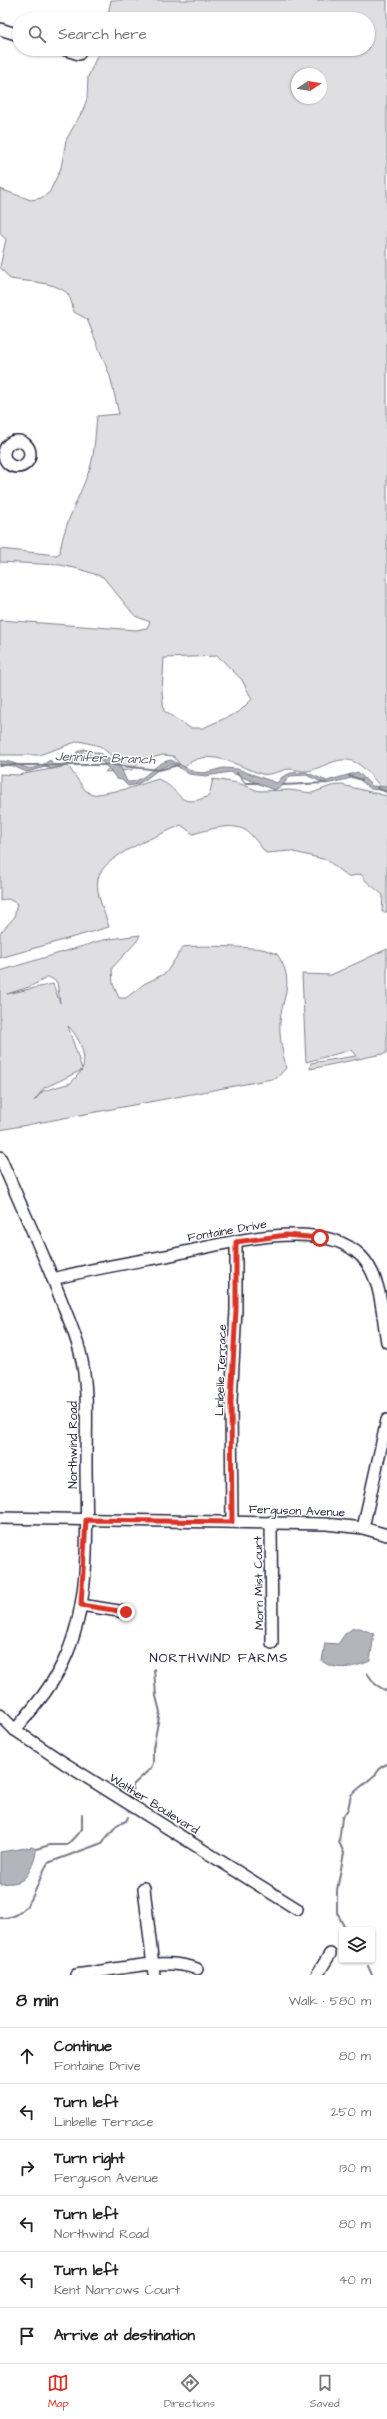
<!DOCTYPE html>
<html lang="en">
<head>
<meta charset="utf-8">
<style>
  :root { --surface:#fff; --page:#f2f2f2; --text:#222; --muted:#767676; --line:#e0e0e0; --accent:#d93025 }
  body { margin:0; font-family:"Architects Daughter",sans-serif; background:var(--page); color:var(--text) }
  .controls { position:absolute; right:12px; bottom:12px; display:grid; overflow:hidden; border-radius:4px; box-shadow:0 1px 3px #0004 }
  .controls button { width:36px; height:36px; display:grid; place-items:center; padding:0; border:0; border-bottom:1px solid var(--line); background:var(--surface); color:var(--text); font:20px sans-serif }
  .compass { position:absolute; left:291px; top:68px; width:36px; height:36px; border-radius:50%; background:var(--surface); box-shadow:0 1px 3px #0004; rotate:78deg }
  .stop { position:absolute; width:12px; height:12px; margin:-9px; border:3px solid #d93025; border-radius:50%; background:#fff }
  .stop.end { background:#d93025; border-color:#fff; box-shadow:0 1px 4px #0008 }
  .list { margin:0; padding:0; list-style:none }
  h2 { display:flex; justify-content:space-between; align-items:center; height:52px; margin:0; padding:0 16px; font-size:17px }
  h2 small { font-size:13px; font-weight:400; color:var(--muted) }
  .list li { display:grid; grid-template-columns:26px 1fr auto; gap:12px; align-items:center; box-sizing:border-box; height:56px; padding:0 16px; border-top:1px solid var(--line) }
  .list b { display:block; font-size:15px; white-space:nowrap }
  .list p { margin:0; font-size:13px; white-space:nowrap; color:var(--muted) }
  .list em { font-size:13px; font-style:normal; color:var(--muted) }
  .icon { flex:none; width:22px; height:22px; fill:none; stroke:currentColor; stroke-width:2; stroke-linecap:round; stroke-linejoin:round }
  .map { position:relative; flex:none; width:387px; height:1975px; overflow:hidden }
  .search { position:absolute; background:var(--surface); box-shadow:0 1px 3px #0004; left:12px; right:12px; top:12px; height:44px; display:flex; align-items:center; gap:10px; box-sizing:border-box; padding:0 14px; border-radius:22px; color:var(--muted); font-size:15px }
  .sheet { height:388px; background:var(--surface) }
  nav { display:flex; justify-content:space-around; align-items:center; box-sizing:border-box; height:56px; border-top:1px solid var(--line); background:var(--surface); font-size:11px; color:var(--muted) }
  nav a { display:grid; justify-items:center; gap:2px }
  nav .on { color:var(--accent) }
  .map>svg:first-child { display:block }
  .green { fill:#dfdfe2; stroke:#80808e; fill-rule:evenodd }
  .water { fill:#b4b4bc; stroke:#7a7a88 }
  .lines { fill:none; stroke-linecap:round; stroke-linejoin:round }
  .stream { stroke:#7a7a88; stroke-width:2 }
  .minor-casing { stroke:#22223b; stroke-width:14 }
  .minor { stroke:#fff; stroke-width:11 }
  .route { stroke:#d93025; stroke-width:5 }
  .labels { text-anchor:middle; dominant-baseline:central; stroke-width:3; stroke-linejoin:round; paint-order:stroke }
  .street-label { font-size:12px; fill:#22223b; stroke:#fff }
  .water-label { font-size:13px; font-style:italic; fill:#5c5c6f; stroke:#fff }
  .neighbourhood-label { font-size:13px; letter-spacing:1px; fill:#22223b; stroke:#fff }
</style>
</head>
<body>
<div class="map">
<svg width="387" height="1975" viewBox="0 0 387 1975">
  <rect width="100%" height="100%" fill="#fff"/>
  <filter id="ink" filterUnits="userSpaceOnUse"><feTurbulence type="fractalNoise" baseFrequency=".025" numOctaves="2"/><feDisplacementMap in="SourceGraphic" scale="8" xChannelSelector="R" yChannelSelector="G"/><feConvolveMatrix kernelMatrix="1 2 1 2 8 2 1 2 1" color-interpolation-filters="sRGB"/></filter>
  <g filter="url(#ink)">
    <!-- green -->
    <g class="green">
      <path d="M111,0H387V794C377,784 365,765 352,761C337,756 321,769 307,771C302,772 295,769 289,769C281,770 270,776 262,774C237,767 207,744 183,768L173,756L163,755L144,760L131,770L105,772L114,763L113,757L100,746L79,741L39,755H0V620L136,630L147,628L150,622L135,616L103,577L79,569L60,565L0,562V549L56,555L60,553C62,528 81,494 90,468C95,452 95,433 97,416L119,414L110,376L87,319L74,312C72,305 71,297 66,292C52,281 27,282 10,279L0,267L6,239L0,234V189L31,200L41,198L49,193L61,168L66,140L83,110L87,99L88,77L100,49H368V19H107ZM297,74H321V98H297ZM218,656L242,680L252,699L239,712L203,728H190L164,711L162,692L164,658Z"/>
      <path d="M68,766L85,790L92,795L127,789L158,779C184,791 176,810 209,796L213,779L238,783L259,791L289,790L312,793L331,786L342,785L387,796V912H382L383,895L366,881L361,874L348,877L327,860L290,851L266,853C260,846 252,834 245,830C230,822 208,830 193,834L181,825C161,835 102,855 98,879C95,893 105,913 109,927L0,958V933L14,918L17,904C11,900 7,897 0,901V774L18,775Z"/>
      <path d="M140,935L137,941L112,968L113,984L119,998H126L144,984L166,973L183,947C196,945 249,947 262,949C267,950 273,953 277,954C296,982 282,996 280,1022C279,1038 283,1053 286,1068L277,1078L0,1130V971L103,940ZM49,977L57,982L60,1003L53,984L7,994L29,987ZM68,1026C78,1035 88,1056 82,1069ZM82,1070L71,1083L43,1091L34,1101L44,1088Z"/>
      <path d="M387,949V1053L310,1069L311,1063L356,1056L351,1050L306,1062L302,974L331,975Z"/>
    </g>
    <!-- water -->
    <g class="water">
      <path d="M83,749L102,754L121,768L127,782C146,783 152,763 171,760L194,772L204,773L223,768L237,769L277,783L282,777L291,773L305,772L327,781L358,772L372,786L387,787V791L371,789L356,777L326,784L306,775L290,776L282,786L274,790L230,772L206,776L189,774L174,764C155,765 148,785 128,786L122,780L117,779L104,763L83,752L76,763L52,769L45,767L27,772L8,764L0,767V761C24,761 25,778 50,760L52,762L51,765L57,766L73,761L77,752Z"/>
      <path d="M353,1628H360L374,1634L370,1661C357,1667 335,1672 322,1661L325,1643L338,1644L345,1634Z"/>
      <path d="M32,1847L36,1849C37,1856 29,1876 22,1880C16,1884 7,1883 0,1884V1852Z"/>
    </g>
    <g class="lines">
      <!-- stream -->
      <g class="stream">
        <path d="M0,765H107"/>
        <path d="M113,765L159,770L178,765"/>
        <path d="M237,773L245,783H258"/>
        <path d="M349,776L362,780"/>
        <path d="M283,785L326,783"/>
        <path d="M377,788L387,792"/>
        <path d="M367,1673L375,1684L386,1691"/>
        <path d="M132,1792L133,1785L151,1768L153,1763V1748L160,1712L156,1696L154,1669"/>
        <path d="M36,1849L50,1845H67L82,1829V1814"/>
        <path d="M0,1918C5,1918 12,1917 16,1915C35,1905 37,1879 48,1863L102,1843L117,1825L126,1821L128,1817"/>
        <path d="M346,1930L337,1913V1890L344,1853L339,1842L342,1818L348,1809L351,1795L376,1774L381,1767L387,1764"/>
        <path d="M368,1966L372,1975"/>
      </g>
      <!-- minor casing -->
      <g class="minor-casing">
        <g id="minor">
          <path d="M0,29L19,35"/>
          <path d="M63,49L79,54"/>
          <circle cx="17" cy="454" r="13"/>
          <path d="M0,1157C20,1204 42,1250 60,1297C67,1315 75,1333 80,1352C89,1387 86,1425 86,1461C86,1525 92,1594 67,1654C55,1683 35,1706 15,1730"/>
          <path d="M53,1279C90,1269 128,1263 166,1256C217,1246 320,1214 361,1256C382,1277 382,1315 387,1342"/>
          <path d="M0,1518L326,1524L363,1528L387,1535"/>
          <path d="M232,1522L231,1401L236,1310V1242"/>
          <path d="M271,1522L272,1643"/>
          <path d="M363,1528L387,1420"/>
          <path d="M81,1605L125,1612"/>
          <path d="M0,1715L15,1730L64,1763L297,1909"/>
          <path d="M144,1888L154,1975"/>
          <path d="M76,1975C109,1971 166,1956 197,1969"/>
          <path d="M317,1975L330,1954"/>
        </g>
      </g>
      <!-- minor -->
      <use href="#minor" class="minor"/>
    </g>
  </g>
  <g class="lines" filter="url(#ink)">
    <!-- route -->
    <path class="route" d="M126,1612L81,1605L86,1520L232,1522L231,1401L236,1310V1242L286,1235L320,1238"/>
  </g>
  <g class="labels">
    <!-- street labels -->
    <g class="street-label">
      <text transform="translate(227 1231) rotate(-10)">Fontaine Drive</text>
      <text transform="translate(221 1370) rotate(-88)">Linbelle Terrace</text>
      <text transform="translate(73 1445) rotate(-90)">Northwind Road</text>
      <text transform="translate(297 1511) rotate(2)">Ferguson Avenue</text>
      <text transform="translate(259 1583) rotate(-91)">Morn Mist Court</text>
      <text transform="translate(154 1804) rotate(32)">Walther Boulevard</text>
    </g>
    <!-- water labels -->
    <g class="water-label">
      <text transform="translate(105 758) rotate(2)">Jennifer Branch</text>
    </g>
    <!-- neighbourhood labels -->
    <g class="neighbourhood-label">
      <text x="219" y="1658">NORTHWIND FARMS</text>
    </g>
  </g>
</svg>
<div class="controls">
<button><svg class="icon" aria-label="layers" viewBox="0 0 24 24"><path d="M12 4l9 5-9 5-9-5zM3 14l9 5 9-5"/></svg></button>
</div>
<svg class="compass" viewBox="-18 -18 36 36"><path d="M0-13l5 13h-10z" fill="#e53935"/><path d="M0 13l5-13h-10z" fill="#767676"/></svg>
<div class="stop" style="left:320px;top:1238px"></div>
<div class="stop end" style="left:126px;top:1612px"></div>
<div class="search"><svg class="icon" aria-label="search" viewBox="0 0 24 24"><circle cx="10" cy="10" r="6"/><path d="M15 15l6 6"/></svg>Search here</div>
</div>
<section class="sheet">
<h2>8 min<small>Walk · 580 m</small></h2>
<ul class="list">
<li><svg class="icon" aria-label="ahead" viewBox="0 0 24 24"><path d="M12 20V5M6 11l6-6 6 6"/></svg><div><b>Continue</b><p>Fontaine Drive</p></div><em>80 m</em></li>
<li><svg class="icon" aria-label="left" viewBox="0 0 24 24"><path d="M17 20v-9H6M10 6l-5 5 5 5"/></svg><div><b>Turn left</b><p>Linbelle Terrace</p></div><em>250 m</em></li>
<li><svg class="icon" aria-label="right" viewBox="0 0 24 24"><path d="M7 20v-9h11M14 6l5 5-5 5"/></svg><div><b>Turn right</b><p>Ferguson Avenue</p></div><em>130 m</em></li>
<li><svg class="icon" aria-label="left" viewBox="0 0 24 24"><path d="M17 20v-9H6M10 6l-5 5 5 5"/></svg><div><b>Turn left</b><p>Northwind Road</p></div><em>80 m</em></li>
<li><svg class="icon" aria-label="left" viewBox="0 0 24 24"><path d="M17 20v-9H6M10 6l-5 5 5 5"/></svg><div><b>Turn left</b><p>Kent Narrows Court</p></div><em>40 m</em></li>
<li><svg class="icon" aria-label="arrive" viewBox="0 0 24 24"><path d="M6 21V4h12l-3 4 3 4H6"/></svg><div><b>Arrive at destination</b></div></li>
</ul>
</section>
<nav>
<a class="on"><svg class="icon" aria-label="map" viewBox="0 0 24 24"><path d="M3 6l6-2 6 2 6-2v14l-6 2-6-2-6 2zM9 4v14M15 6v14"/></svg>Map</a>
<a><svg class="icon" aria-label="directions" viewBox="0 0 24 24"><path d="M12 3l9 9-9 9-9-9zM9 14v-3h6M13 9l2 2-2 2"/></svg>Directions</a>
<a><svg class="icon" aria-label="saved" viewBox="0 0 24 24"><path d="M7 4h10v16l-5-4-5 4z"/></svg>Saved</a>
</nav>
</body>
</html>
